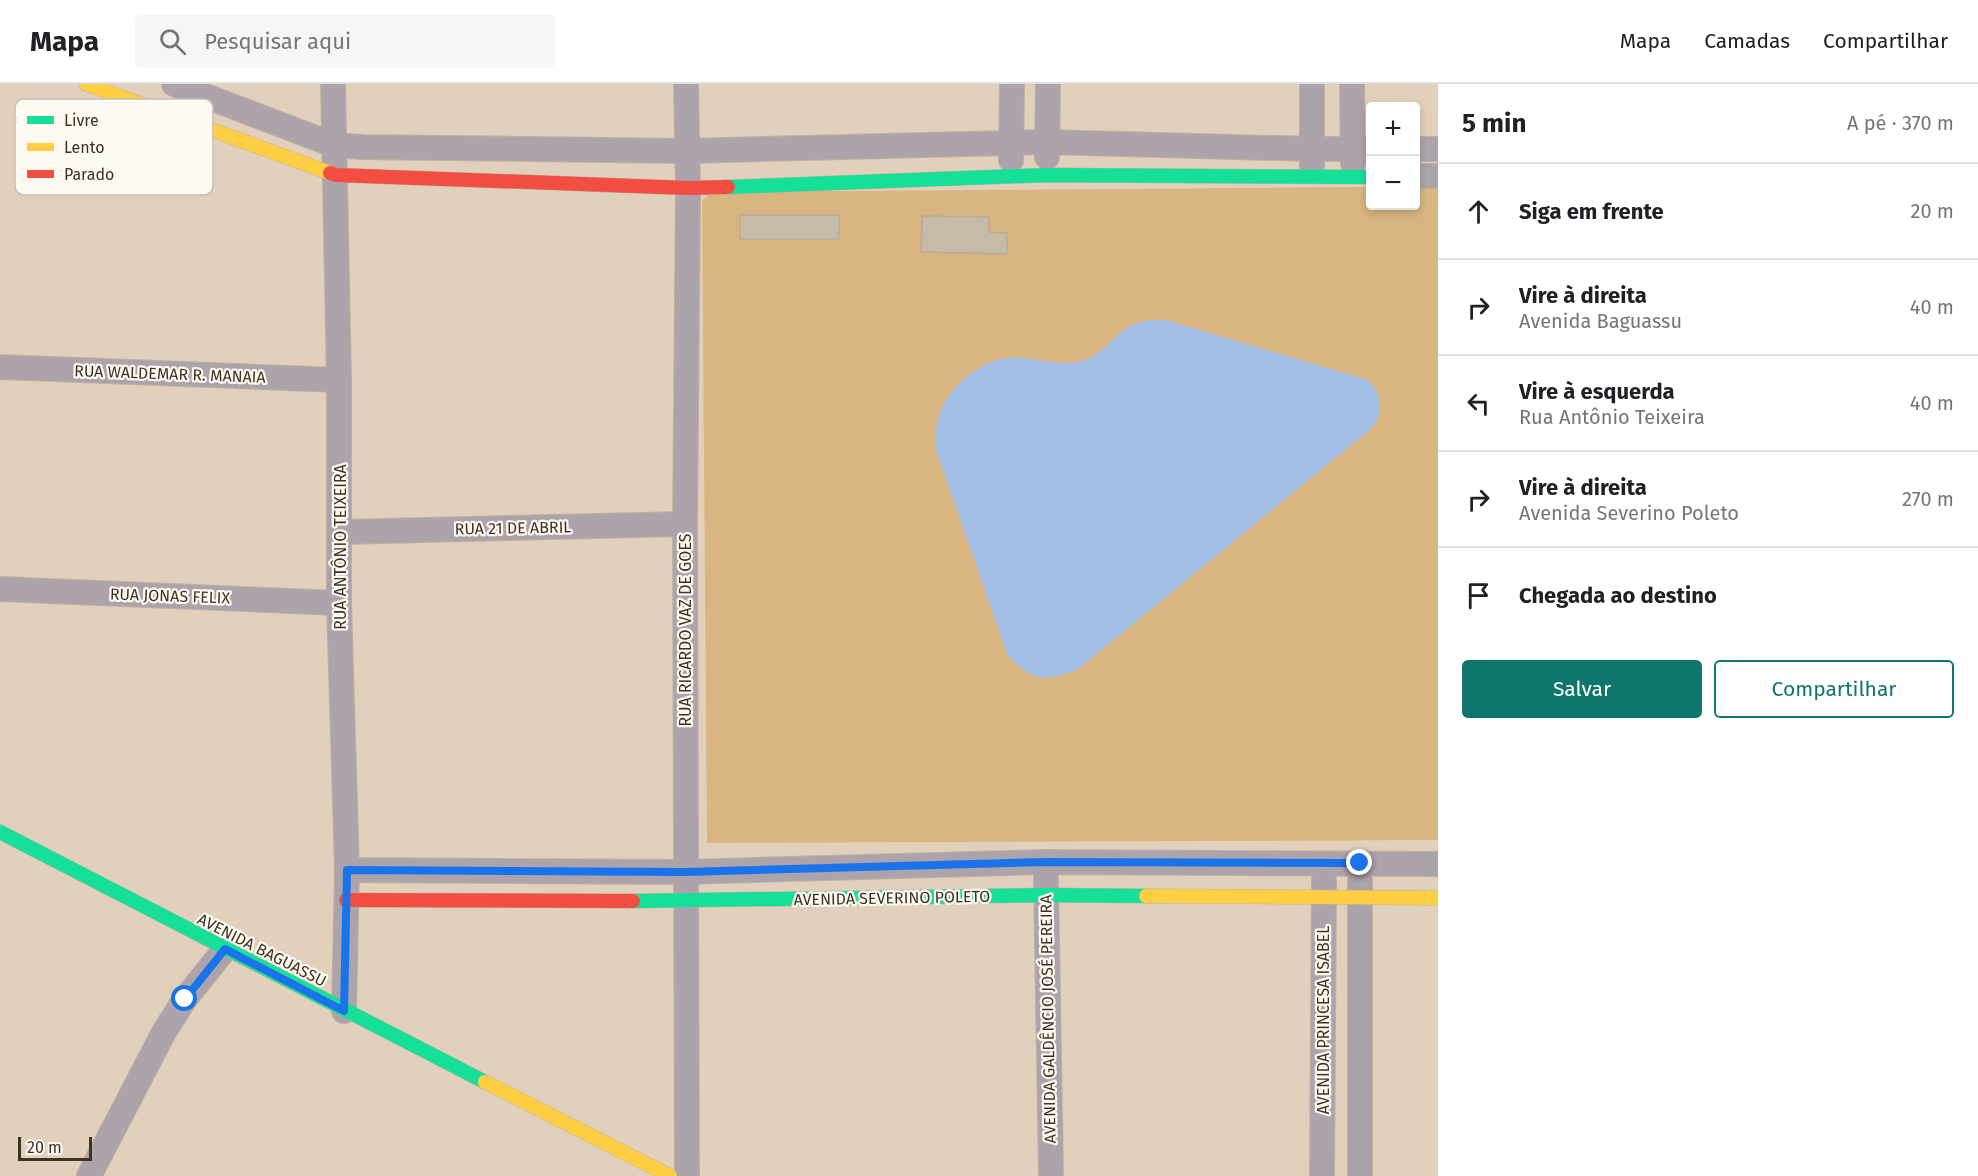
<!DOCTYPE html>
<html lang="pt">
<head>
<meta charset="utf-8">
<style>
  :root { --surface:#fff; --page:#f6f6f6; --text:#202124; --muted:#757577; --line:#e0e0e0; --accent:#0f766e }
  body { margin:0; font-family:"Fira Sans",sans-serif; background:var(--page); color:var(--text) }
  .controls { position:absolute; right:18px; top:18px; display:grid; overflow:hidden; border-radius:6px; box-shadow:0 3px 9px #0003 }
  .controls button { width:54px; height:54px; display:grid; place-items:center; padding:0; border:0; border-bottom:2px solid var(--line); background:var(--surface); color:var(--text); font:30px sans-serif }
  .scale { position:absolute; left:18px; bottom:15px; width:74px; box-sizing:border-box; padding-left:6px; border:3px solid #3d3323; border-top:0; font-size:16px; line-height:21px; white-space:nowrap; color:#3d3323; -webkit-text-stroke:4px #fef9f1; paint-order:stroke }
  .stop { position:absolute; width:18px; height:18px; margin:-14px; border:4px solid #1a73e8; border-radius:50%; background:#fff }
  .stop.end { background:#1a73e8; border-color:#fff; box-shadow:0 2px 6px #0008 }
  .list { margin:0; padding:0; list-style:none }
  h2 { display:flex; justify-content:space-between; align-items:center; height:78px; margin:0; padding:0 24px; font-size:26px }
  h2 small { font-size:20px; font-weight:400; color:var(--muted) }
  .list li { display:grid; grid-template-columns:39px 1fr auto; gap:18px; align-items:center; box-sizing:border-box; height:96px; padding:0 24px; border-top:2px solid var(--line) }
  .list b { display:block; font-size:22px; white-space:nowrap }
  .list p { margin:0; font-size:20px; white-space:nowrap; color:var(--muted) }
  .list em { font-size:20px; font-style:normal; color:var(--muted) }
  .actions { display:flex; gap:12px; padding:18px 24px }
  .actions a { flex:1; padding:14px 0; border:2px solid var(--accent); border-radius:6px; text-align:center; font-size:21px; color:var(--accent) }
  .actions .main { background:var(--accent); color:#fff }
  .icon { flex:none; width:33px; height:33px; fill:none; stroke:currentColor; stroke-width:2; stroke-linecap:round; stroke-linejoin:round }
  .map { position:relative; flex:none; width:1438px; height:1092px; overflow:hidden }
  header { display:flex; align-items:center; gap:36px; box-sizing:border-box; height:84px; padding:0 30px; background:var(--surface); border-bottom:2px solid var(--line) }
  header strong { font-size:28px }
  nav { display:flex; gap:33px; margin-inline-start:auto; font-size:21px }
  .search { width:420px; height:54px; background:var(--page); display:flex; align-items:center; gap:15px; box-sizing:border-box; padding:0 21px; border-radius:6px; color:var(--muted); font-size:22px }
  main { display:flex }
  aside { flex:1; background:var(--surface) }
  .map>svg:first-child { display:block }
  .park { fill:#d9b681 }
  .water { fill:#a3bfe5 }
  .building { fill:#c6baa9; stroke:#b9ac9c; stroke-width:1.5 }
  .lines { fill:none; stroke-linecap:round; stroke-linejoin:round }
  .street-casing { stroke:#bdb1a1; stroke-width:26 }
  .fast-casing { stroke:#bdb1a1; stroke-width:15 }
  .slow-casing { stroke:#bdb1a1; stroke-width:15 }
  .jam-casing { stroke:#bdb1a1; stroke-width:15 }
  .street { stroke:#ada4ab; stroke-width:24 }
  .fast { stroke:#16e098; stroke-width:14 }
  .slow { stroke:#ffcf43; stroke-width:14 }
  .jam { stroke:#f24e42; stroke-width:14 }
  .route { stroke:#1a73e8; stroke-width:8 }
  .labels { text-anchor:middle; dominant-baseline:central; stroke-width:4.5; stroke-linejoin:round; paint-order:stroke }
  .street-label { font-size:16px; fill:#3d3323; stroke:#fef9f1 }
  .key { fill:#fef9f1; stroke:#c4beb3; stroke-width:1.5 }
  .key-label { font-size:16px; fill:#3d3323 }
</style>
</head>
<body>
<header>
<strong>Mapa</strong>
<div class="search"><svg class="icon" aria-label="search" viewBox="0 0 24 24"><circle cx="10" cy="10" r="6"/><path d="M15 15l6 6"/></svg>Pesquisar aqui</div>
<nav><a>Mapa</a><a>Camadas</a><a>Compartilhar</a></nav>
</header>
<main>
<div class="map">
<svg width="1438" height="1092" viewBox="0 0 1438 1092">
  <rect width="100%" height="100%" fill="#e1d1bc"/>
  <!-- park -->
  <path class="park" d="M1438,102V756L707,759L702,117L711,108L1370,103V122H1416V103Z"/>
  <!-- water -->
  <path class="water" d="M1150,236H1166L1368,296C1382,311 1384,326 1373,343L1077,586C1043,598 1032,598 1007,570L936,366C936,358 935,347 937,339C943,308 976,278 1007,274C1031,271 1058,285 1085,276C1102,269 1108,259 1121,248C1130,241 1139,238 1150,236Z"/>
  <!-- building -->
  <g class="building">
    <rect x="740" y="131" width="99" height="24"/>
    <path d="M922,132L989,133V148L1007,149V170L921,168Z"/>
  </g>
  <g class="lines">
    <!-- street casing -->
    <g class="street-casing">
      <g id="street">
        <path d="M174,0L334,61L362,63L686,67L1047,58L1313,65H1370"/>
        <path d="M333,0L339,296V519L347,786L344,927"/>
        <path d="M686,0L688,104L685,440L687,1092"/>
        <path d="M1312,0V82"/>
        <path d="M1352,0L1353,79"/>
        <path d="M1416,65H1438"/>
        <path d="M1047,73L1048,0"/>
        <path d="M1011,76L1012,0"/>
        <path d="M1416,92H1438"/>
        <path d="M0,283L339,296"/>
        <path d="M340,448L685,440"/>
        <path d="M0,505L339,519"/>
        <path d="M347,786L685,788L1045,778L1438,780"/>
        <path d="M1046,794L1051,1092"/>
        <path d="M1360,797V1092"/>
        <path d="M89,1092L164,948L185,915L225,865"/>
        <path d="M1322,1092L1324,797"/>
      </g>
    </g>
    <!-- fast casing -->
    <g class="fast-casing">
      <g id="fast">
        <path d="M728,103L1047,91L1370,93"/>
        <path d="M0,748L485,998"/>
        <path d="M633,817L1046,811L1146,812"/>
      </g>
    </g>
    <!-- slow casing -->
    <g class="slow-casing">
      <g id="slow">
        <path d="M86,0L330,89"/>
        <path d="M1146,812L1438,814"/>
        <path d="M485,998L670,1092"/>
      </g>
    </g>
    <!-- jam casing -->
    <g class="jam-casing">
      <g id="jam">
        <path d="M330,89L336,91L688,104L728,103"/>
        <path d="M346,816L633,817"/>
      </g>
    </g>
    <!-- street -->
    <use href="#street" class="street"/>
    <!-- fast -->
    <use href="#fast" class="fast"/>
    <!-- slow -->
    <use href="#slow" class="slow"/>
    <!-- jam -->
    <use href="#jam" class="jam"/>
  </g>
  <g class="lines">
    <!-- route -->
    <path class="route" d="M185,915L225,865L344,927L347,786L685,788L1045,778L1360,779"/>
  </g>
  <g class="labels">
    <!-- street labels -->
    <g class="street-label">
      <text transform="translate(170 290) rotate(2)">RUA WALDEMAR R. MANAIA</text>
      <text transform="translate(513 444) rotate(-1)">RUA 21 DE ABRIL</text>
      <text transform="translate(340 463) rotate(-90)">RUA ANTÔNIO TEIXEIRA</text>
      <text transform="translate(170 512) rotate(2)">RUA JONAS FELIX</text>
      <text transform="translate(685 546) rotate(-90)">RUA RICARDO VAZ DE GOES</text>
      <text transform="translate(892 814) rotate(-1)">AVENIDA SEVERINO POLETO</text>
      <text transform="translate(262 866) rotate(27)">AVENIDA BAGUASSU</text>
      <text transform="translate(1048 935) rotate(-91)">AVENIDA GALDÊNCIO JOSÉ PEREIRA</text>
      <text transform="translate(1323 936) rotate(-90)">AVENIDA PRINCESA ISABEL</text>
    </g>
  </g>
  <!-- legend -->
  <rect x="15" y="15" width="198" height="96" rx="9" class="key"/>
  <rect x="27" y="32" width="27" height="8" fill="#16e098"/>
  <rect x="27" y="59" width="27" height="8" fill="#ffcf43"/>
  <rect x="27" y="86" width="27" height="8" fill="#f24e42"/>
  <g class="key-label">
    <text x="64" y="42">Livre</text>
    <text x="64" y="69">Lento</text>
    <text x="64" y="96">Parado</text>
  </g>
</svg>
<div class="controls">
<button>+</button>
<button>−</button>
</div>
<div class="scale">20 m</div>
<div class="stop" style="left:185px;top:915px"></div>
<div class="stop end" style="left:1360px;top:779px"></div>
</div>
<aside>
<h2>5 min<small>A pé · 370 m</small></h2>
<ul class="list">
<li><svg class="icon" aria-label="ahead" viewBox="0 0 24 24"><path d="M12 20V5M6 11l6-6 6 6"/></svg><div><b>Siga em frente</b></div><em>20 m</em></li>
<li><svg class="icon" aria-label="right" viewBox="0 0 24 24"><path d="M7 20v-9h11M14 6l5 5-5 5"/></svg><div><b>Vire à direita</b><p>Avenida Baguassu</p></div><em>40 m</em></li>
<li><svg class="icon" aria-label="left" viewBox="0 0 24 24"><path d="M17 20v-9H6M10 6l-5 5 5 5"/></svg><div><b>Vire à esquerda</b><p>Rua Antônio Teixeira</p></div><em>40 m</em></li>
<li><svg class="icon" aria-label="right" viewBox="0 0 24 24"><path d="M7 20v-9h11M14 6l5 5-5 5"/></svg><div><b>Vire à direita</b><p>Avenida Severino Poleto</p></div><em>270 m</em></li>
<li><svg class="icon" aria-label="arrive" viewBox="0 0 24 24"><path d="M6 21V4h12l-3 4 3 4H6"/></svg><div><b>Chegada ao destino</b></div></li>
</ul>
<div class="actions"><a class="main">Salvar</a><a>Compartilhar</a></div>
</aside>
</main>
</body>
</html>
